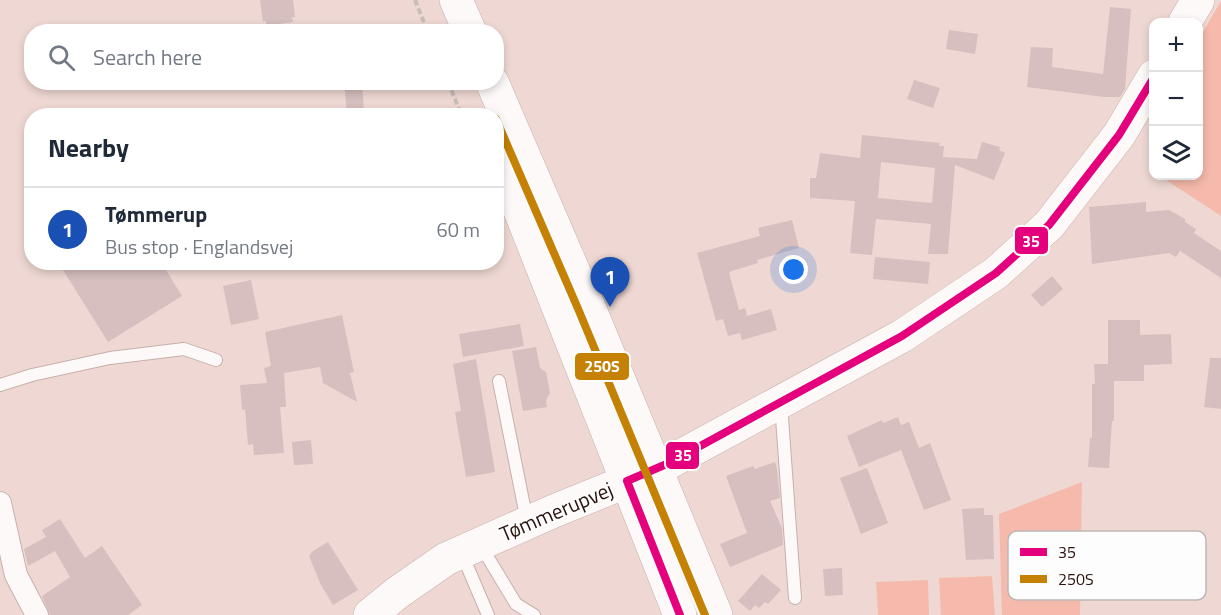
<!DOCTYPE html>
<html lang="en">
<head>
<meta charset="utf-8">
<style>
  :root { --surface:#fff; --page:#f6f6f7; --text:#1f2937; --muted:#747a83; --line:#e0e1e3; --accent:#6f5853 }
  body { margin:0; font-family:"Titillium Web",sans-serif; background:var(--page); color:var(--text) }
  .controls { position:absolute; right:18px; top:18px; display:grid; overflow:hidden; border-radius:12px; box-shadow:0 3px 9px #0003 }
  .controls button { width:54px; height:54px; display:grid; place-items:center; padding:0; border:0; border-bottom:2px solid var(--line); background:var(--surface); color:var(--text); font:30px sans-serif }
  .you { position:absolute; left:794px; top:270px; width:21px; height:21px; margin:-15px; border:4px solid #fff; border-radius:50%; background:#1a73e8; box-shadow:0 0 0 9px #1a73e833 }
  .badge { display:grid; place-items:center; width:39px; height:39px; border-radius:50%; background:var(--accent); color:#fff; font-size:20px; font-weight:700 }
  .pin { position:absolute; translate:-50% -50px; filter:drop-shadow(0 2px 3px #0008) }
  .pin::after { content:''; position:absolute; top:32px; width:21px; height:18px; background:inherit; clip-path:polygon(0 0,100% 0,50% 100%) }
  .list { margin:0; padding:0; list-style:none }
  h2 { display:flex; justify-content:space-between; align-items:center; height:78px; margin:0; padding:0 24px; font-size:26px }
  h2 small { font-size:20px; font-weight:400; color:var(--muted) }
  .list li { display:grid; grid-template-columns:39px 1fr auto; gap:18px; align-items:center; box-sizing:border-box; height:84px; padding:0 24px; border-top:2px solid var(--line) }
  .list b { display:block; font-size:22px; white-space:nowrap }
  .list p { margin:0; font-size:20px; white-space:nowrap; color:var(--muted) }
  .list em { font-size:20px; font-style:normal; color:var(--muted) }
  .icon { flex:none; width:33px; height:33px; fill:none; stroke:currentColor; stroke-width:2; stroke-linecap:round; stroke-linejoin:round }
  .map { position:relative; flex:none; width:1221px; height:615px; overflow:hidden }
  .search { position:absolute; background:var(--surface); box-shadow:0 3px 9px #0003; left:24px; top:24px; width:480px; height:66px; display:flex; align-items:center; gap:15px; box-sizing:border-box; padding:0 21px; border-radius:24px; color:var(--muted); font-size:22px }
  .panel { position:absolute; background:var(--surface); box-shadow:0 3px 9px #0003; left:24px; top:108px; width:480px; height:162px; border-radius:24px }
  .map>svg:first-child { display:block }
  .green { fill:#f6baac }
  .building { fill:#d6bfbe; fill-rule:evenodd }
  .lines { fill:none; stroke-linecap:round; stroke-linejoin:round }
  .lane-casing { stroke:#c6b0ab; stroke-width:14 }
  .street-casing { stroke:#c6b0ab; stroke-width:24 }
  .secondary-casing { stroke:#c6b0ab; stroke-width:34 }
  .path { stroke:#c7bdbb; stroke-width:4; stroke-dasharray:6 3; stroke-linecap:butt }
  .lane { stroke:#fdf9f8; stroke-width:12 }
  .street { stroke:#fdf9f8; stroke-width:22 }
  .secondary { stroke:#fdf9f8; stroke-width:33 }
  .bus-1-casing { stroke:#fdfdfd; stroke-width:12 }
  .bus-2-casing { stroke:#fdfdfd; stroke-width:12 }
  .bus-1 { stroke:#e5007d; stroke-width:8 }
  .bus-2 { stroke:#c48104; stroke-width:8 }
  .labels { text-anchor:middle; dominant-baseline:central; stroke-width:4.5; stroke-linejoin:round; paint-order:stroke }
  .street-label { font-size:21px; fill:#2a130e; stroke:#fdfdfd }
  .key { fill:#fdfdfd; stroke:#beb7b5; stroke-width:1.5 }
  .key-label { font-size:16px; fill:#2a130e }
  .line-badge { stroke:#fdfdfd; stroke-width:2 }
  .badge-label { font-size:16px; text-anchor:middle; font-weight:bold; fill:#fff }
</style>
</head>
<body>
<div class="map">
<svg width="1221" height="615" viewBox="0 0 1221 615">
  <rect width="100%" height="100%" fill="#efd8d3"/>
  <!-- green -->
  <g class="green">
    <path d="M1221,1V216L1160,176H1198L1199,39Z"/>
    <path d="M1082,482L1080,615H1002L999,514Z"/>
    <path d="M992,576L995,615H941L939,578Z"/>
    <path d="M928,580L929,615H878L876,582Z"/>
  </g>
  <!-- building -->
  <g class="building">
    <path d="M260,0H293L295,17H292L293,22L266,26V21H263Z"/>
    <path d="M1110,7L1131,9L1125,89L1120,97H1104L1027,87L1031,47L1053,48L1052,67L1103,74Z"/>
    <path d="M949,30L978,34L975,54L946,49Z"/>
    <path d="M914,80L940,88L933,108L907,99Z"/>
    <path d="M344,82H362L364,112L347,114Z"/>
    <path d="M862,135L940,143L939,146H944L943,157L977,159L982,142L1000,147L999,150L1005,153L994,180L955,165L948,254H928L931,224L876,219L872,255L850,253L855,201L810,198V178H816L820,153L860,158ZM881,162L935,168L932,203L878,198Z"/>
    <path d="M1146,202V212L1169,210L1185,219V222L1196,229L1194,233L1221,251V278L1180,251L1176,257L1169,253L1092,264L1089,207Z"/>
    <path d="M792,220L799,248L757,260L758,263L729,272L739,310L745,308L747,316L771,309L777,330L742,340L740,333L728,336L723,319L716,321L697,253L760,236L758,228Z"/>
    <path d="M875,257L930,262L928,284L873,279Z"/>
    <path d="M58,262H161L182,296L108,342Z"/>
    <path d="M1052,276L1063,289L1042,307L1031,295Z"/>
    <path d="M251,280L259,319L231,325L223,286Z"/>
    <path d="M342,315L354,372L350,373L357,402L323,383L320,367L284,373L286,407H280L284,453L254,455L253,444L248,445L245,409L242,410L240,385L267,383L264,368L271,366L265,332Z"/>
    <path d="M1108,320H1140V335L1171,334L1172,364L1144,365V381H1114V421H1112L1109,468L1088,467L1090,438H1092V384H1095L1094,364H1108Z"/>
    <path d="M520,324L524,346L463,357L459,334Z"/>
    <path d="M536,347L540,368L546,372L550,393L546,400L547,407L523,411L512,351Z"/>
    <path d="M1210,358H1221V409L1204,407Z"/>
    <path d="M476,359L495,472L466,477L455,412L461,411L453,364Z"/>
    <path d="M898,417L901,425L909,422L919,448L930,443L951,500L924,510L901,450L859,467L847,436L882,420L883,423Z"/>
    <path d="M311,440L313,464L294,465L292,442Z"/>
    <path d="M775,462L777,469L780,498L770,501L782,528L783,545L730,567L720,544L747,533L726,476L753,466L755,469Z"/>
    <path d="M867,468L888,523L861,534L840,478Z"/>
    <path d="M984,508V515H993L994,559L966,560L962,509Z"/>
    <path d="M60,519L85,558L102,546L142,605L128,615H50L42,596L70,577L55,551L28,566L24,549L46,537L42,530Z"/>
    <path d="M328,542L358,590L333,605L320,583L309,556L313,551Z"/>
    <path d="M842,568L843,595L825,596L823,569Z"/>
    <path d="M762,574L781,590L768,604L765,602L759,608L755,605L750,611L738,601Z"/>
  </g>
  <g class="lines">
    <!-- lane casing -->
    <g class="lane-casing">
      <g id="lane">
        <path d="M499,381L527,521"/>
        <path d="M0,385L32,375L110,358L184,349L216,360"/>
        <path d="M781,404L795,598"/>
        <path d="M481,546L516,604L534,615"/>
        <path d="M462,554L488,615"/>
      </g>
    </g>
    <!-- street casing -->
    <g class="street-casing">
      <path id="street" d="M0,503L16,575L37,615"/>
    </g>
    <!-- secondary casing -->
    <g class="secondary-casing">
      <g id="secondary">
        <path d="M456,0L470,32"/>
        <path d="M1185,22L1198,0"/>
        <path d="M492,82L589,307L716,615"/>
        <path d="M496,150L680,615"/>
        <path d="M370,615L397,593L446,559L554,511L655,470L902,336L996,273L1049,225L1119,135L1154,76"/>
      </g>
    </g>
    <!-- path -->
    <g class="path">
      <path d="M415,0L428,32"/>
      <path d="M448,82L462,116"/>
    </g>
    <!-- lane -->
    <use href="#lane" class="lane"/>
    <!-- street -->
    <use href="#street" class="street"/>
    <!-- secondary -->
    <use href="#secondary" class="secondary"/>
    <!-- bus-1 casing -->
    <g class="bus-1-casing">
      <path id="bus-1" d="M680,615L627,481L669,463L902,336L996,273L1049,225L1119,135L1154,77"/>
    </g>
    <!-- bus-2 casing -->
    <g class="bus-2-casing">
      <path id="bus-2" d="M496,119L579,311L705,615"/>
    </g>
    <!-- bus-1 -->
    <use href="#bus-1" class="bus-1"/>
    <!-- bus-2 -->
    <use href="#bus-2" class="bus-2"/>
  </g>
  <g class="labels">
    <!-- street labels -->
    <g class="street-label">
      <text transform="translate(556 511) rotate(-23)">Tømmerupvej</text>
    </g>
  </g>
  <!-- legend -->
  <rect x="1008" y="531" width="198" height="69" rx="9" class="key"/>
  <rect x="1020" y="548" width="27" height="8" fill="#e5007d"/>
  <rect x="1020" y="575" width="27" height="8" fill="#c48104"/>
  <g class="key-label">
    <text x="1058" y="558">35</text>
    <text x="1058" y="585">250S</text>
  </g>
  <g class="line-badge">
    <rect x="1014" y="226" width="35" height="29" rx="6" fill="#e5007d"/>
    <rect x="574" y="352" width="56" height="29" rx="6" fill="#c48104"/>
    <rect x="665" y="441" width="35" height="29" rx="6" fill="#e5007d"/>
  </g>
  <g class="badge-label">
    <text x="1031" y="247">35</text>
    <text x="602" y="372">250S</text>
    <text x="683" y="461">35</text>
  </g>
</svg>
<div class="controls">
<button>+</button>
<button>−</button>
<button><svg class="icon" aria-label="layers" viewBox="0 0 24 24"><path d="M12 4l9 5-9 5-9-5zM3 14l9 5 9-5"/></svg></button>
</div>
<div class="you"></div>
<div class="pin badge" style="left:610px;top:307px;background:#1a4fb4">1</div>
<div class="search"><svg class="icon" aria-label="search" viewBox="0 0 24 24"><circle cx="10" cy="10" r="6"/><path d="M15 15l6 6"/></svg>Search here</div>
<section class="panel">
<h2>Nearby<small></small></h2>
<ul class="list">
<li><span class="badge" style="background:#1a4fb4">1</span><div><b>Tømmerup</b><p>Bus stop · Englandsvej</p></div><em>60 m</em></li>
</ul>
</section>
</div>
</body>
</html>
